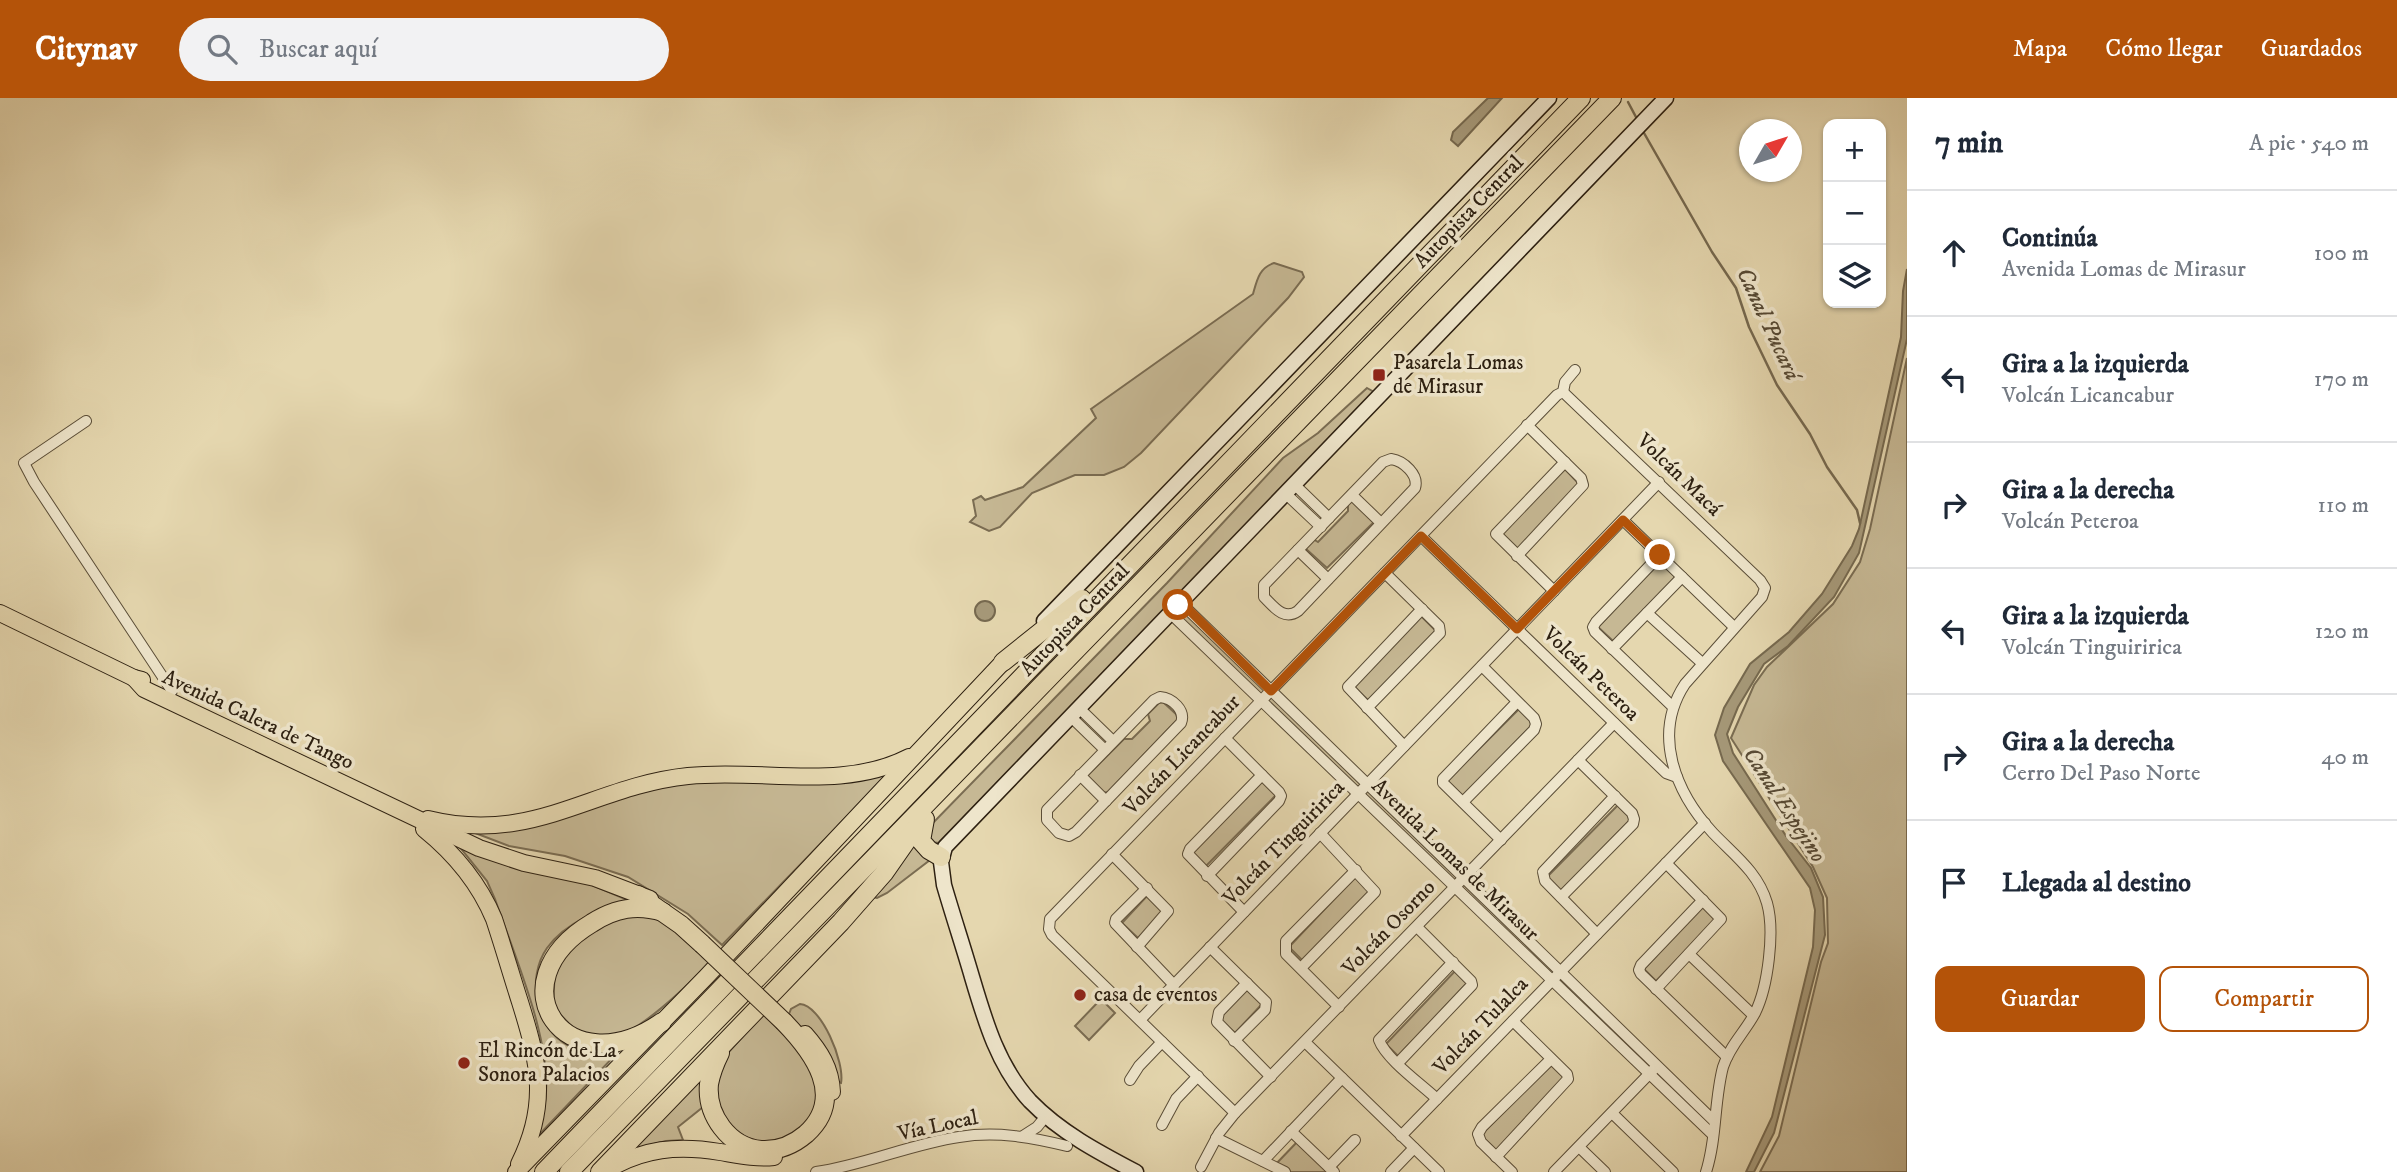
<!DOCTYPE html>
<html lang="es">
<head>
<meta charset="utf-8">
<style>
  :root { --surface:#fff; --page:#f2f2f3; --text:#1f2937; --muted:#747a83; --line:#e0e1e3; --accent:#b45309 }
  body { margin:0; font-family:"IM FELL DW Pica",serif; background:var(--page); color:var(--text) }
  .controls { position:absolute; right:21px; top:21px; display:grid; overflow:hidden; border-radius:14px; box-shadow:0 2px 5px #0004 }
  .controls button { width:63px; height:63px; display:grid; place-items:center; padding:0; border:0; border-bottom:2px solid var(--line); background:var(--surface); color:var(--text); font:35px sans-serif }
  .compass { position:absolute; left:1739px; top:21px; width:63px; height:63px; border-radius:50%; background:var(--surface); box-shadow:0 2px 5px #0004; rotate:51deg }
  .stop { position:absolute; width:21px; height:21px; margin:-16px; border:5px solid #b45309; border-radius:50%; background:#fff }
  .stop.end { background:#b45309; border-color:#fff; box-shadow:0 2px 7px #0008 }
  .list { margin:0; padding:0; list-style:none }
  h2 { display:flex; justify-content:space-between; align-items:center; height:91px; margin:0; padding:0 28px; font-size:30px }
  h2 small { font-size:23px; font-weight:400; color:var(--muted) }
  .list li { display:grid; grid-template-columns:46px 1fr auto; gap:21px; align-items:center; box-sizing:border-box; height:126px; padding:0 28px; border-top:2px solid var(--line) }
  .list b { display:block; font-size:26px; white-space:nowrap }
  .list p { margin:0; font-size:23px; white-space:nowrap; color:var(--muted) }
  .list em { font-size:23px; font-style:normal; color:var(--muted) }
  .actions { display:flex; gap:14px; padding:21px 28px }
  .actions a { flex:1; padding:16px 0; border:2px solid var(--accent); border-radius:14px; text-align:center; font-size:24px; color:var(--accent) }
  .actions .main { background:var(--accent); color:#fff }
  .icon { flex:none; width:38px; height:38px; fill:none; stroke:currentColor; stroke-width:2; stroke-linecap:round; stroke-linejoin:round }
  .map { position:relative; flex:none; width:1907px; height:1074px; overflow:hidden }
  header { display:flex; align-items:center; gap:42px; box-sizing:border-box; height:98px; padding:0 35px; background:var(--accent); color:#fff }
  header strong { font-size:33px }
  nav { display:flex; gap:38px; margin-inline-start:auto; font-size:24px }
  .search { width:490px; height:63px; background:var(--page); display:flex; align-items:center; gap:18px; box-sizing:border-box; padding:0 24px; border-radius:38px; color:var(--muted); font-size:26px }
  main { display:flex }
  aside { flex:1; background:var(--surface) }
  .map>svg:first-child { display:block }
  .green { fill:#c6b894; stroke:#7a6c52; stroke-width:2 }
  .water { fill:#a69979; stroke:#76694f; stroke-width:2 }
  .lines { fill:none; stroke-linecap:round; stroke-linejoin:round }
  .stream { stroke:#76694f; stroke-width:2.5 }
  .street-casing { stroke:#5b4e38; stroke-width:12 }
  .secondary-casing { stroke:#2d2011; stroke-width:17 }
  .primary-casing { stroke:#2d2011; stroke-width:18 }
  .highway-casing { stroke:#2d2011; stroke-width:20 }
  .street { stroke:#eee5cb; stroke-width:10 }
  .secondary { stroke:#eee5cb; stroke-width:14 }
  .primary { stroke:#e5d7af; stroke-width:16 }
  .highway { stroke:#e5d7af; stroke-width:18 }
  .highway-bridge-casing { stroke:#2d2011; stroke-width:20; stroke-linecap:butt }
  .highway-bridge { stroke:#e5d7af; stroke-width:18 }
  .route { stroke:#b45309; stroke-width:9 }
  .poi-dot { fill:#8f2418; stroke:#eee5cb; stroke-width:2.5 }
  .labels { text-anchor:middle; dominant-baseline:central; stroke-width:7; stroke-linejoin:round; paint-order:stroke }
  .street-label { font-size:21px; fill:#2d2011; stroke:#eee5cb }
  .poi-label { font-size:21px; fill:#2d2011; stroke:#eee5cb; text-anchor:start }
  .water-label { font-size:23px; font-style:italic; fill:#574a35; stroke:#eee5cb }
</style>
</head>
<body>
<header>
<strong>Citynav</strong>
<div class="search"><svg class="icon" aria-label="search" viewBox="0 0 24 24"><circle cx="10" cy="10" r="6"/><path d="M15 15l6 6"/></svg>Buscar aquí</div>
<nav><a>Mapa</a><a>Cómo llegar</a><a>Guardados</a></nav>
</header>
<main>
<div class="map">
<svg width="1907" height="1074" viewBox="0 0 1907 1074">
  <rect width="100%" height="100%" fill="#e5d7af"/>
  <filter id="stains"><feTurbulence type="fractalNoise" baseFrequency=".00286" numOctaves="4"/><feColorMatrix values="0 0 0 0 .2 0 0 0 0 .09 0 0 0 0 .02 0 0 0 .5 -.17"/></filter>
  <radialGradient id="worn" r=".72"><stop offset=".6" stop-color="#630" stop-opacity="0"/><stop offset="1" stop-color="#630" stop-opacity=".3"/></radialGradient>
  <!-- green -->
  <g class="green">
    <path d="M1274,165L1302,174L1304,179L1288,200L1141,355L1124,369L1104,377H1075L1032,395L1000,429L989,433L970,424L976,418L973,402L981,398L985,402L1023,389L1096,320L1091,311L1253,196C1257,182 1259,170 1274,165Z"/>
    <path d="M1907,260V1074H1760L1779,1038L1821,864L1828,845L1827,800L1813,769L1731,640L1754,587L1767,569L1833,506L1860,464L1870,431Z"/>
    <path d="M1367,290L1374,294L939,745L931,744L927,731L1167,485L1283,360L1318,335Z"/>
    <path d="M1565,371L1579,386L1516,453L1498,436Z"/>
    <path d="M1352,402L1374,424L1327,470L1305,450L1313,441L1318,444L1348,413V404Z"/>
    <path d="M1661,462L1676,479L1613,543L1598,529Z"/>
    <path d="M1183,512L1705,1020L1704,1023L1178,517Z"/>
    <path d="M1421,518L1436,533L1369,603L1353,588Z"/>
    <path d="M1163,604L1177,617V622L1108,694L1102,695L1088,681V677L1124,641H1132L1150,623L1148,616L1159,605Z"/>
    <path d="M1519,611L1534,625L1463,698L1447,683Z"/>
    <path d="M893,671L722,847L688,816L628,779L565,758L509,748L462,730L670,683Z"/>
    <path d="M1262,682L1276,697L1205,769L1191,756Z"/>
    <path d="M1618,707L1631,721L1560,794L1546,780Z"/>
    <path d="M916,739L930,762L887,795L877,800L872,799Z"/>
    <path d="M458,747L592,787L630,803C600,812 567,823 547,850C526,880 535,931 569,948C586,956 604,954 621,951L535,1041C538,1029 543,1016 545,1004C554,947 514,857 495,801L487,783Z"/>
    <path d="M1356,778L1371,793L1302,862L1289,849Z"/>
    <path d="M1147,798L1164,814L1138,840L1122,825Z"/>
    <path d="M1703,807L1717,820L1656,883L1644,871Z"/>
    <path d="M649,817L673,826L711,864C691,884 641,934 615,938C604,939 592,938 581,938L553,909L555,870L580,841L617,820Z"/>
    <path d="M1456,872L1468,884L1398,958L1386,946Z"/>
    <path d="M1248,890L1263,905L1235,935L1219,921Z"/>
    <path d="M1101,901L1115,915L1089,942L1075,928Z"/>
    <path d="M800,906C821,907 845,964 841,985L835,983L809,938L789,916L791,911Z"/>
    <path d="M763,916L809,962L820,987L814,1016L791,1040L762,1045L734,1035L720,1017L716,982L727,956Z"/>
    <path d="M1551,965L1566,980L1496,1053L1480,1038Z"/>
    <path d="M702,979L703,1009L678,1029L683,1042L666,1043L638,1050L635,1049Z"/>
    <path d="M1298,1043L1329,1074H1290L1275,1067Z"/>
  </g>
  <!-- water -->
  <g class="water">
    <path d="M1488,0H1502L1458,48L1451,42L1453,34Z"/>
    <path d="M1907,171V241L1859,455L1834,499L1788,548L1764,566L1738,609L1727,636L1733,655L1786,738L1811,770L1823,799L1825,837L1774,1035L1754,1074H1746L1772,1019L1813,849L1815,812L1810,790L1723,663L1715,637L1724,610L1750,566L1789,534L1822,496L1852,448L1859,431L1901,239L1903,193Z"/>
    <circle cx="985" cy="513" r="10"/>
  </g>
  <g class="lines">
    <!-- stream -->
    <g class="stream">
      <path d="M1628,4L1637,21"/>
      <path d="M1644,35L1712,154L1736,190L1749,229L1777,287L1810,336L1827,369L1857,412L1860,425"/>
    </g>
    <!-- street casing -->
    <g class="street-casing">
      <g id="street">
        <path d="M1563,294L1760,482L1765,490L1762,499L1685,586C1652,636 1675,694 1713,735C1734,757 1758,774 1767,805C1775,833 1768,889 1755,915C1745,934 1730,947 1723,969C1714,1003 1717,1040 1706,1074"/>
        <path d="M86,323L24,365L34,384L172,593"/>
        <path d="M1391,361C1404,363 1419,377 1415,390L1298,513C1284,523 1274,509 1264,499V487L1383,364Z"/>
        <path d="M1294,386L1329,420"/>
        <path d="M1285,395L1321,429"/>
        <path d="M1352,397L1381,425"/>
        <path d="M1623,422L1734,529"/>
        <path d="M1421,438L1666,675L1677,679"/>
        <path d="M1298,452L1328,481"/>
        <path d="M1660,457L1596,524L1593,529L1595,534L1673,609"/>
        <path d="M1517,458L1583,387L1581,380L1527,327"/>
        <path d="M1554,493L1496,436L1565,364"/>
        <path d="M1180,504L1714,1023"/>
        <path d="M1170,515L1712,1036"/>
        <path d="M1647,515L1702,565"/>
        <path d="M1612,551L1682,479"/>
        <path d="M1160,599C1172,600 1186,612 1181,625L1076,734L1069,738L1059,735L1047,722V712L1154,602Z"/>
        <path d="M1078,609L1113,643"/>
        <path d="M1367,610L1440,535L1439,528L1385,475"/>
        <path d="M1070,618L1105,652"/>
        <path d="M1404,648L1348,589L1422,511"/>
        <path d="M1080,677L1106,703"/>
        <path d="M1463,704L1534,632L1536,626L1534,620L1482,568"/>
        <path d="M1501,742L1443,685V681L1517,604"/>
        <path d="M1112,756L1168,813L1137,849"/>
        <path d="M1207,778L1279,703L1281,698L1279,694L1225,640"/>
        <path d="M1147,790L1116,821L1115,825L1174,887"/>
        <path d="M1561,799L1633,726L1634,721L1632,715L1578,662"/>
        <path d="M1703,802L1641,867L1639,872L1641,876L1727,959"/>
        <path d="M1244,814L1188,756L1190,751L1262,677"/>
        <path d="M1597,836L1545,783L1543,774L1615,698"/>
        <path d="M1210,849L1266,904L1265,912L1234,943"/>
        <path d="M1689,856L1753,917"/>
        <path d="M1301,870L1375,794L1320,735"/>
        <path d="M1247,885L1219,914L1217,924L1271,979"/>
        <path d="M1656,891L1721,821L1666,765"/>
        <path d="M1339,909L1286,856V843L1356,772"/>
        <path d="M1140,922L1659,384"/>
        <path d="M1305,944L1439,1074"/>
        <path d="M1398,965L1472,887L1471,883L1417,829"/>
        <path d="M1130,982L1139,968L1162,944"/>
        <path d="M1437,1001C1421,986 1386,961 1379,942L1453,864"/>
        <path d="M1235,1015L1052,837L1049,831L1050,821L1557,297L1563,294L1565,284L1575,272"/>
        <path d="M1612,1015L1673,1074"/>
        <path d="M1162,1027L1176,1001L1198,978"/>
        <path d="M1291,1033L1334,1074"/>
        <path d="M1023,1038L1037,1029L1046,1018"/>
        <path d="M1401,1038L1705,725"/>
        <path d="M1216,1040L1285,1074"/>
        <path d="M1579,1049L1605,1074"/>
        <path d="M1496,1059L1568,981L1567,976L1513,923"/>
        <path d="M1263,1063L1342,980"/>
        <path d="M1201,1069L1219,1035L1235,1015L1614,625"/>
        <path d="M1329,1069L1355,1042"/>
        <path d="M816,1074C865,1067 911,1046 959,1039C996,1033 1031,1039 1067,1048"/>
        <path d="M1391,1074L1414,1050"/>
        <path d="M1512,1074L1481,1044L1478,1036L1482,1029L1551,961"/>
        <path d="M1554,1074L1654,971"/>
      </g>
    </g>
    <!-- secondary casing -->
    <g class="secondary-casing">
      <g id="secondary">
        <path d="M1044,523L1549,0"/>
        <path d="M1136,1074C1098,1054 1060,1034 1030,1003C998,968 985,923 972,879C963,848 953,818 944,787L941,764L945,749L1666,0"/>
      </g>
    </g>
    <!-- primary casing -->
    <g class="primary-casing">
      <g id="primary">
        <path d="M0,515L134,580L142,582"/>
        <path d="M134,580L144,591L479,750L524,765L595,780L650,801"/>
        <path d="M428,721C534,747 592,688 688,678C762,670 841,694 909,659"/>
        <path d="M424,731C455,756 479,785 494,821C503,848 511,876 520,904C539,965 549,1006 519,1066"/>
        <path d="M805,936C820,953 831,970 832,994"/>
        <path d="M606,1073C642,1050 679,1047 720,1054C738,1057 756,1061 774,1059"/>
        <path d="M516,1074L706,879L1003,564"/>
      </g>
    </g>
    <!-- highway casing -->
    <g class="highway-casing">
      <g id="highway">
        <path d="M1003,564L1082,501"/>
        <path d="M925,721L921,743L929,752L941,759"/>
        <path d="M638,797L681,827L702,846"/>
        <path d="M662,924C566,991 492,885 592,825C615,810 637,806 663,814"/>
        <path d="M720,955C715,965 711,975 709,986C706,1017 729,1049 761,1052C777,1053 793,1047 806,1036C847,999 813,954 784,924"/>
        <path d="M544,1074L1581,0"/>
        <path d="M569,1074L1612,0"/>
        <path d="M600,1074L841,824L884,775L914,732"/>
      </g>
    </g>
    <!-- street -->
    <use href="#street" class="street"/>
    <!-- secondary -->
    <use href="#secondary" class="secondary"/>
    <!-- primary -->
    <use href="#primary" class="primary"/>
    <!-- highway -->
    <use href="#highway" class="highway"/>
    <!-- highway-bridge casing -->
    <g class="highway-bridge-casing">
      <path id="highway-bridge" d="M702,846L784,924"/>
    </g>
    <!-- highway-bridge -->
    <use href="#highway-bridge" class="highway-bridge"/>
  </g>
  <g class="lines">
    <!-- route -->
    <path class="route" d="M1178,507L1181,504L1271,593L1421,438L1517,531L1623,422L1660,457"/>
  </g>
  <!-- markers -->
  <g class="poi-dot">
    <rect x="1372" y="270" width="14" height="14" rx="3.5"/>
    <circle cx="1080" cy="897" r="7"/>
    <circle cx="464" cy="965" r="7"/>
  </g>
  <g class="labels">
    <!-- street labels -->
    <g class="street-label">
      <text transform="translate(1469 114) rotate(-46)">Autopista Central</text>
      <text transform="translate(1679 377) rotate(44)">Volcán Macá</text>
      <text transform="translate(1075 522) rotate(-46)">Autopista Central</text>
      <text transform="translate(1591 576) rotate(44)">Volcán Peteroa</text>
      <text transform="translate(258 622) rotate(25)">Avenida Calera de Tango</text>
      <text transform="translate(1182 657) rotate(-46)">Volcán Licancabur</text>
      <text transform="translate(1284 745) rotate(-46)">Volcán Tinguiririca</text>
      <text transform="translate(1455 762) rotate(44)">Avenida Lomas de Mirasur</text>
      <text transform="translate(1389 830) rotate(-46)">Volcán Osorno</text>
      <text transform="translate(1481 928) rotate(-46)">Volcán Tulalca</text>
      <text transform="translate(938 1028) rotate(-12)">Vía Local</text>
    </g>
    <!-- poi labels -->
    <g class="poi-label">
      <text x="1393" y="265">Pasarela Lomas<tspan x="1393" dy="24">de Mirasur</tspan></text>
      <text x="1094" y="897">casa de eventos</text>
      <text x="478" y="953">El Rincón de La<tspan x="478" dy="24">Sonora Palacios</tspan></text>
    </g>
    <!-- water labels -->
    <g class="water-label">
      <text transform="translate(1768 226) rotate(65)">Canal Pucará</text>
      <text transform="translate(1784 707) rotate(57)">Canal Espejino</text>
    </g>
  </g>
  <rect width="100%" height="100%" filter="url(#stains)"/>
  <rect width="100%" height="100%" fill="url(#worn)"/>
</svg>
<div class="controls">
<button>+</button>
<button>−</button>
<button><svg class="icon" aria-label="layers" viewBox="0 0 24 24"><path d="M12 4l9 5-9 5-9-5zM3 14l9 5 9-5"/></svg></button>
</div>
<svg class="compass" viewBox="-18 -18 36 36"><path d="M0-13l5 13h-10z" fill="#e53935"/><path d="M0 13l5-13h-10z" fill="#747a83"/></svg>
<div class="stop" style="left:1178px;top:507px"></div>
<div class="stop end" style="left:1660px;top:457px"></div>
</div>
<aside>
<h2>7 min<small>A pie · 540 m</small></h2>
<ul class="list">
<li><svg class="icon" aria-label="ahead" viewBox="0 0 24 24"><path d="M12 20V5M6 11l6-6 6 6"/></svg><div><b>Continúa</b><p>Avenida Lomas de Mirasur</p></div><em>100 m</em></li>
<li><svg class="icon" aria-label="left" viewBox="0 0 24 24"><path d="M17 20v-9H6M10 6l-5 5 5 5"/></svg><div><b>Gira a la izquierda</b><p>Volcán Licancabur</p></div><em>170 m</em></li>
<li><svg class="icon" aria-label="right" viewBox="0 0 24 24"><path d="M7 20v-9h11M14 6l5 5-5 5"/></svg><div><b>Gira a la derecha</b><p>Volcán Peteroa</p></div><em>110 m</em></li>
<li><svg class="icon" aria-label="left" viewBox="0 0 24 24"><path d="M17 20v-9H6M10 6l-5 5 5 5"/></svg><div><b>Gira a la izquierda</b><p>Volcán Tinguiririca</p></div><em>120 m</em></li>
<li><svg class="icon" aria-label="right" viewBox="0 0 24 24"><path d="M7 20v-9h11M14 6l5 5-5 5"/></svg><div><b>Gira a la derecha</b><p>Cerro Del Paso Norte</p></div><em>40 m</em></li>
<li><svg class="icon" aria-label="arrive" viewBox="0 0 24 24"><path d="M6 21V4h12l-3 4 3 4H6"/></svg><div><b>Llegada al destino</b></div></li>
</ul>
<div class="actions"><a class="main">Guardar</a><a>Compartir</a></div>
</aside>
</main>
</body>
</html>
